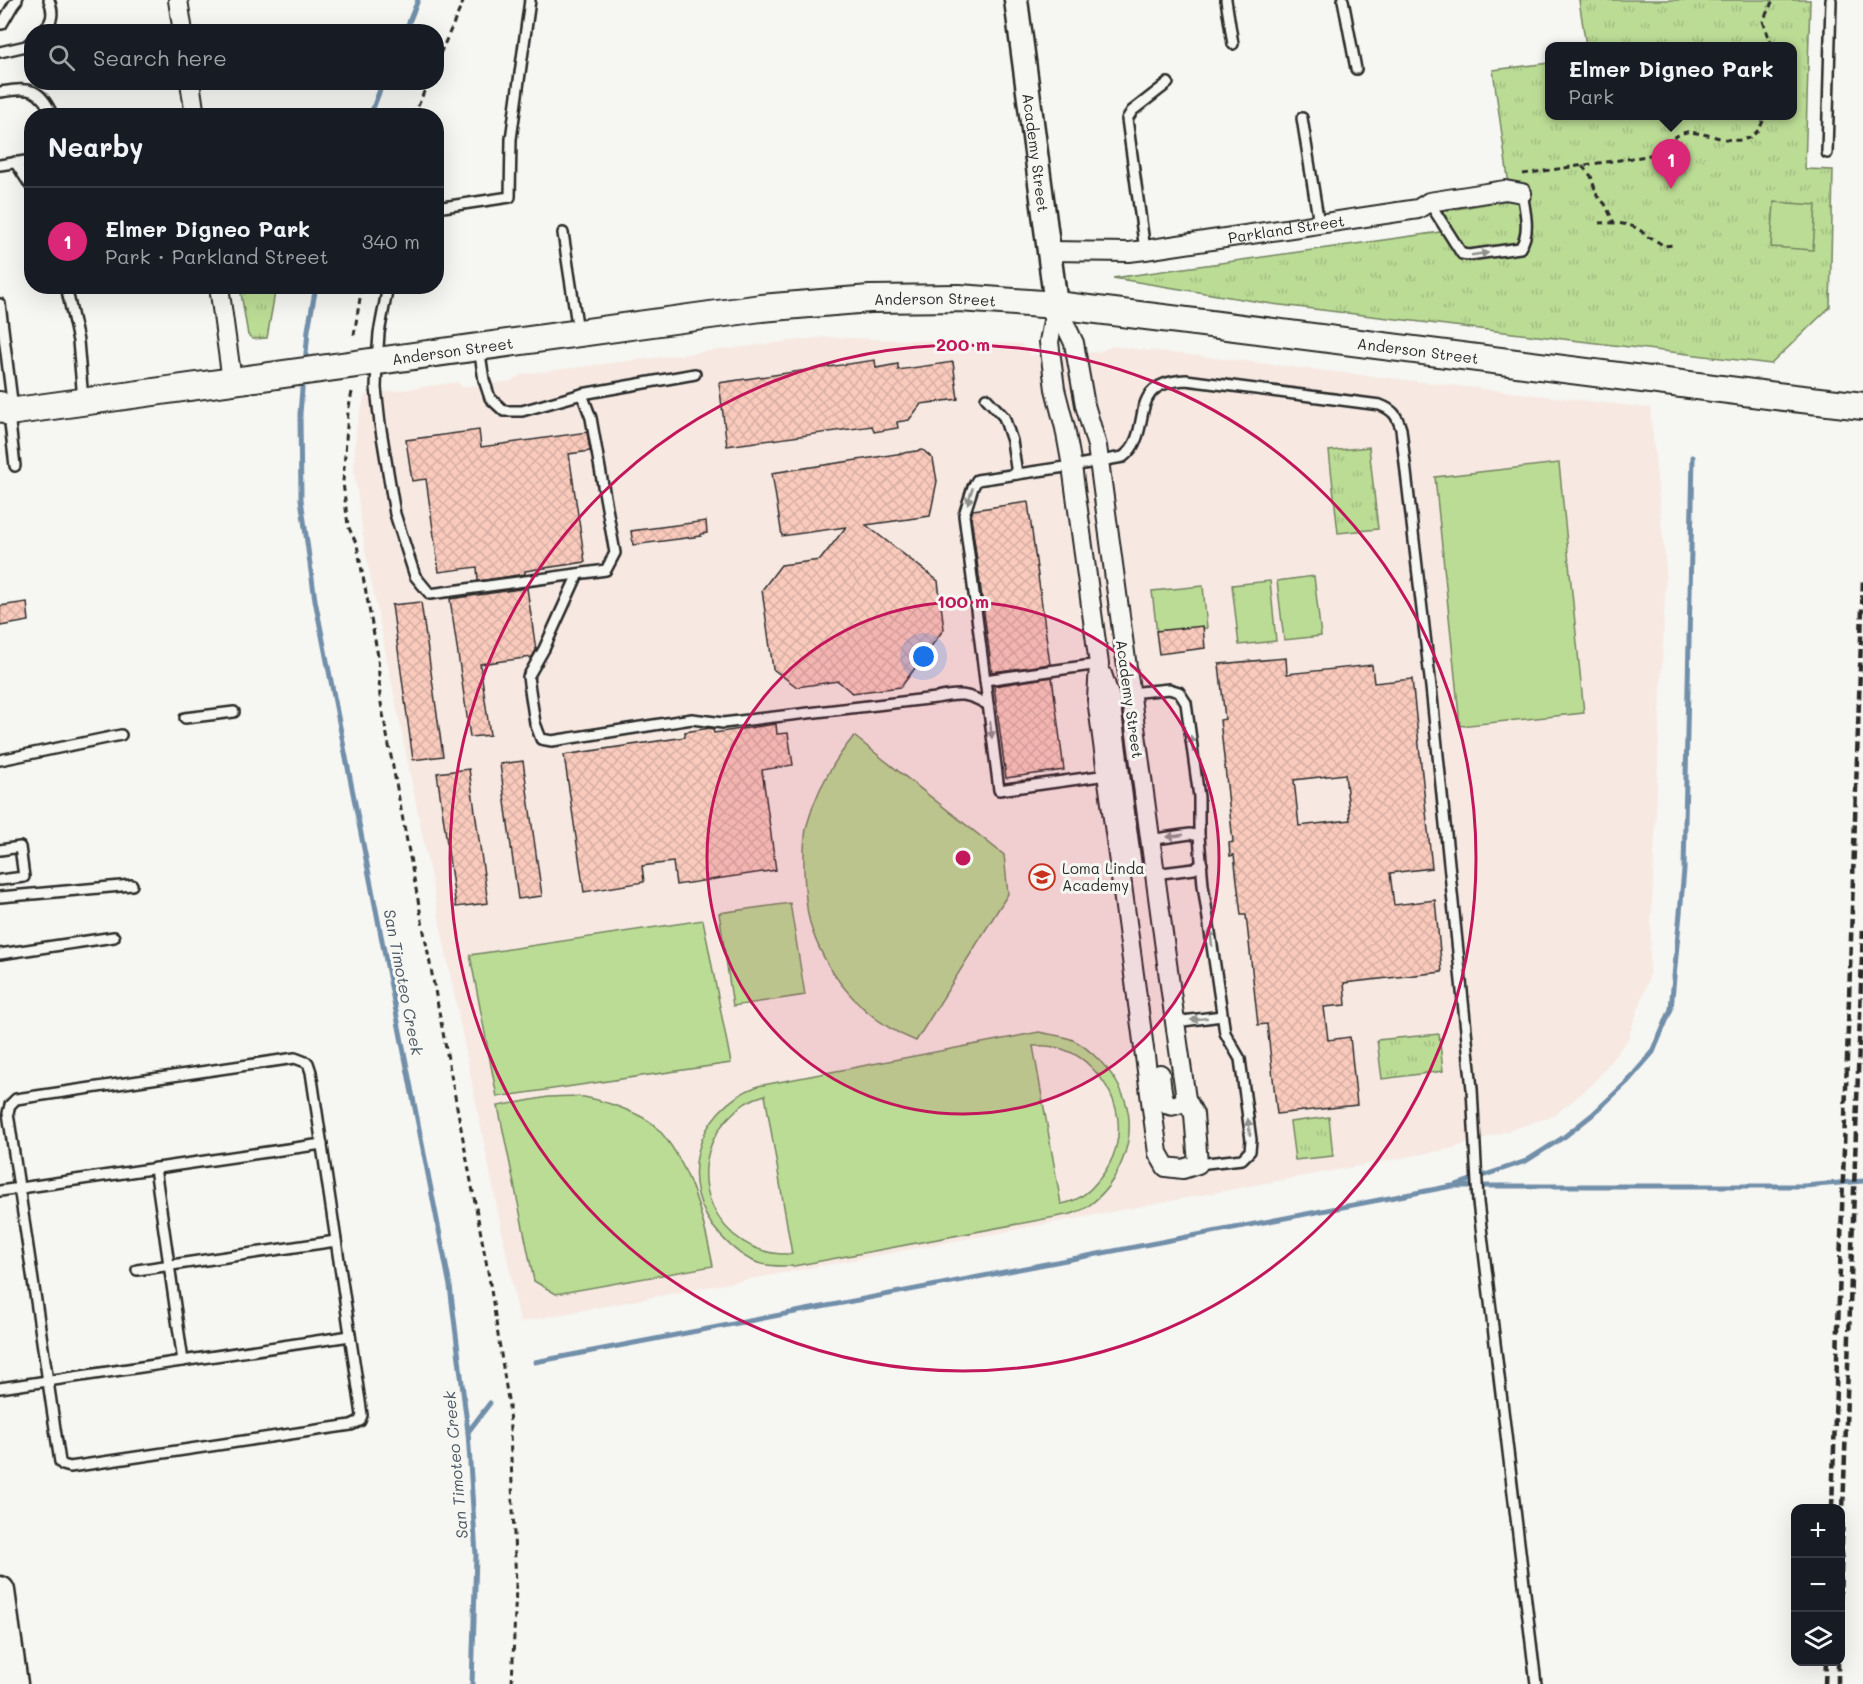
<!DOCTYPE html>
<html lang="en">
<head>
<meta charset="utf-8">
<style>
  :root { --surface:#171b24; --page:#20242c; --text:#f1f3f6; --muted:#9ea1a6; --line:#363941; --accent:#db2777 }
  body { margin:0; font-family:Mali,sans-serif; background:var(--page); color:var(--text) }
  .controls { position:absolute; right:18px; bottom:18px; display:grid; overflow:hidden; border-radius:12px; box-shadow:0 6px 24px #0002 }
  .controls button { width:54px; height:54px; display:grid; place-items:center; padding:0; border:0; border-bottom:2px solid var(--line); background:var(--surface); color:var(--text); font:30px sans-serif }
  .you { position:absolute; left:924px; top:657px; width:21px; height:21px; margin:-15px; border:4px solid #fff; border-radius:50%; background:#1a73e8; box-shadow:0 0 0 9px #1a73e833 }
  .badge { display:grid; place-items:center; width:39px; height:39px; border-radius:50%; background:var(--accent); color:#fff; font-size:20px; font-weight:700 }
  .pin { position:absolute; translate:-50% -50px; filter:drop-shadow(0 2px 3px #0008) }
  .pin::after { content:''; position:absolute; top:32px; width:21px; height:18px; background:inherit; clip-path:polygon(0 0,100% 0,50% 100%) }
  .popup { position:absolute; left:1545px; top:42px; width:252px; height:78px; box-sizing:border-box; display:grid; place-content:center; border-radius:12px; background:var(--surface); filter:drop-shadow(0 2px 4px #0005); font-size:20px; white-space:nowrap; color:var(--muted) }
  .popup b { font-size:22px; color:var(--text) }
  .popup::after { content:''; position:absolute; left:50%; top:100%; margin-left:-12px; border:12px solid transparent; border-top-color:var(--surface) }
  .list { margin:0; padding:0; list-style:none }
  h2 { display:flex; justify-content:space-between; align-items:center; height:78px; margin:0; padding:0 24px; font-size:26px }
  h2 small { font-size:20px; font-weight:400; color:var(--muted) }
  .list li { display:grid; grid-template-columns:39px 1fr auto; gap:18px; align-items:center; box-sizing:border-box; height:108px; padding:0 24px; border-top:2px solid var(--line) }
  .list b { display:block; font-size:22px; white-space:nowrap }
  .list p { margin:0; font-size:20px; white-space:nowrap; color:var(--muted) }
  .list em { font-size:20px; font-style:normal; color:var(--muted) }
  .icon { flex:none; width:33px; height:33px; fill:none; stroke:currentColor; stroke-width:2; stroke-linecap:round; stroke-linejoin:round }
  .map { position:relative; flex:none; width:1863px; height:1684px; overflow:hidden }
  .search { position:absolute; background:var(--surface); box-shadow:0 6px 24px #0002; left:24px; top:24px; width:420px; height:66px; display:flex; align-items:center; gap:15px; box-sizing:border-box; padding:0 21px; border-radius:24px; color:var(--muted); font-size:22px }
  .panel { position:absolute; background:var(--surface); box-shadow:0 6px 24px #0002; left:24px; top:108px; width:420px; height:186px; border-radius:24px }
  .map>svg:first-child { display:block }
  .built { fill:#f7e9e2 }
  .park { fill:url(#park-tufts); stroke:#738460; stroke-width:1.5 }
  .garden { fill:#bbdc95; stroke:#738460; stroke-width:1.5; fill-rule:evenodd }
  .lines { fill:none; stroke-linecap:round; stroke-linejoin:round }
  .stream { stroke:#728faa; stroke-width:5 }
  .building { fill:url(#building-cross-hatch); stroke:#2b2b2b; stroke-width:1.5; fill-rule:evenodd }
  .service-casing { stroke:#2b2b2b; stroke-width:14 }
  .minor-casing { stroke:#2b2b2b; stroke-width:22 }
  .tertiary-casing { stroke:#2b2b2b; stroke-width:27 }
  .secondary-casing { stroke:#2b2b2b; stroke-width:30 }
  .primary-casing { stroke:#2b2b2b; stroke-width:33 }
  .path { stroke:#2b2b2b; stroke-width:3; stroke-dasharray:6 4.5; stroke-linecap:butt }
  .service { stroke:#f6f6f2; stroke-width:9 }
  .minor { stroke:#f6f6f2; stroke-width:18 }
  .tertiary { stroke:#f6f6f2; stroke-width:22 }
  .secondary { stroke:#f6f6f2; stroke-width:26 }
  .primary { stroke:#f6f6f2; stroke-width:28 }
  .rail { stroke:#2b2b2b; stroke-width:4.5; stroke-dasharray:9 4.5; stroke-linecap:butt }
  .oneway { fill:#90908e }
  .ring { fill:none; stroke:#c2185b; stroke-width:3 }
  .labels { text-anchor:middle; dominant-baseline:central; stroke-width:6; stroke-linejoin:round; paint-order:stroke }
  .street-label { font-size:15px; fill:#2b2b2b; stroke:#f6f6f2 }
  .poi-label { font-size:15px; fill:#2b2b2b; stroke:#f6f6f2; text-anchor:start }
  .water-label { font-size:16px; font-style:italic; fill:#485560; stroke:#f6f6f2 }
  .centre { fill:#c2185b; stroke:#f6f6f2; stroke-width:3 }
  .ring-label { font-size:18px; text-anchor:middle; font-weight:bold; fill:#c2185b; stroke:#f6f6f2; stroke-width:6; stroke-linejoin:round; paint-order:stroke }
</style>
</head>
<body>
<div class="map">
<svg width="1863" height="1684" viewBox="0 0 1863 1684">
  <defs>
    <pattern id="park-tufts" width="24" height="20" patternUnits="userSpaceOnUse" patternTransform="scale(1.5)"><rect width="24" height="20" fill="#bbdc95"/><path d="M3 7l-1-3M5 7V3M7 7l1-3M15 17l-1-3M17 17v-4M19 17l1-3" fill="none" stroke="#a1bd81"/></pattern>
    <pattern id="building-cross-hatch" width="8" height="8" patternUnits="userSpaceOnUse" patternTransform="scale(1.5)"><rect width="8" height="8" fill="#facbbd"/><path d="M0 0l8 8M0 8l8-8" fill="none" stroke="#d6aea3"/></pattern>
  </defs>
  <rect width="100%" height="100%" fill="#f6f6f2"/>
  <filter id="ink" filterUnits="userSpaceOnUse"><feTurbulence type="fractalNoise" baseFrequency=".0167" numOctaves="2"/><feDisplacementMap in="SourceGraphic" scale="12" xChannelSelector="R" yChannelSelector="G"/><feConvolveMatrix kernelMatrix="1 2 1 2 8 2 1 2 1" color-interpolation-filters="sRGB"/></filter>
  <g filter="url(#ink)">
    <!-- built -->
    <path class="built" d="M824,337L1021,344L1031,355L1099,352L1112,346L1650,408L1666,569L1649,978L1628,1039L1593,1084L1554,1116L1450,1149L520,1322L365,550L354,470L356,427L365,395L457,382L462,387L511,381L522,374Z"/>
    <!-- park -->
    <g class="park">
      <path d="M1579,0H1810L1805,169L1833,170L1830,307L1771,364L1272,304L1113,278L1440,232L1438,212L1511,200L1493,70L1549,63L1550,116H1792V46H1586Z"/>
      <path d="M240,287H276L267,338L253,339L248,335Z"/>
      <path d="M1369,447L1378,529L1338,533L1329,451Z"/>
      <path d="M1439,1034L1443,1071L1382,1079L1377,1040Z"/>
      <path d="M1329,1117L1333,1156L1295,1160L1290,1122Z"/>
    </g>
    <!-- garden -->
    <g class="garden">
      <path d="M1774,202L1816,205L1813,250L1771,247Z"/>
      <path d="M1559,463L1584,713L1460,726L1435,477Z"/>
      <path d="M1314,576L1321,636L1284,640L1277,581Z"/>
      <path d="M1270,581L1276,641L1239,645L1232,585Z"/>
      <path d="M1203,586L1207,628L1157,634L1152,591Z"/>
      <path d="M854,736L1004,855L1008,894L916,1041C867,1022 829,979 812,930C806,912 805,890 804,871C804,856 803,839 807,825C816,791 832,763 854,736Z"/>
      <path d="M790,903L805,995L733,1006L719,913Z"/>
      <path d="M703,920L731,1063L497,1097L470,955Z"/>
      <path d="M1039,1032C1050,1035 1065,1035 1075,1041C1085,1046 1092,1053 1100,1061C1111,1072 1120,1085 1125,1100C1138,1138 1119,1184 1087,1207C1083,1210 1076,1212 1071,1214L794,1266C782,1266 769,1267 758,1263C743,1258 731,1247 721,1236C674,1186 695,1109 758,1086ZM1033,1046C1054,1044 1076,1051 1091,1067C1125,1101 1128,1147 1096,1183C1087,1194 1074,1202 1061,1204ZM765,1095L792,1254H791C717,1257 677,1171 730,1116C740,1105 750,1099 765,1095Z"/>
      <path d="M548,1097C559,1097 573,1095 584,1097C602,1100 644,1114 656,1127C690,1162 704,1220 713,1266L556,1294L534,1281L498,1106Z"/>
    </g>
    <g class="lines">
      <!-- stream -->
      <g class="stream">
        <path d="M405,32L418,0"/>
        <path d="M370,116L383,82"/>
        <path d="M305,365L308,330L316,286"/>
        <path d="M303,377L300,414L301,499L315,600L450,1286L468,1432L476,1555L472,1684"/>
        <path d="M1456,1185L1526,1161L1564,1137L1592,1115L1627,1082L1653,1052L1671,1009L1684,870L1693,457"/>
        <path d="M535,1362L1452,1186H1804L1863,1181"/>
        <path d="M468,1432L490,1403"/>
      </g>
    </g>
    <!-- building -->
    <g class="building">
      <path d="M875,360L876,368L898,364V370L953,362L958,399L921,404L909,420L897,422L898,428L874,432L872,426L727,446L719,383Z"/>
      <path d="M479,430L481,447L587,432L590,451L569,454L585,562L525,571V574L478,581L477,567L439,572L426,479L412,481L406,440Z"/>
      <path d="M923,450L933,459L937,481L930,516L866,525L938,581L944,629L901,687L852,693L838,681L797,687L773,669L762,590L781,565L820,560L846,527L782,536L772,473Z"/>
      <path d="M1028,502L1050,664L992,672L971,516L973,510Z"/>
      <path d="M706,521L707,533L701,534V536L633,545L631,531Z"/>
      <path d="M527,588L536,650L532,657L480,664L490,735L470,737L450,599Z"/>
      <path d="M27,602L29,621L0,626V606Z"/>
      <path d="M421,602L443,756L413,760L392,605Z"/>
      <path d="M1203,626L1205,648L1159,654L1156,631Z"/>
      <path d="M1286,658L1287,674L1372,665L1374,683L1412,679L1432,868L1390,873L1394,905L1435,900L1442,972L1344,983L1346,1005L1324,1007L1328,1040L1350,1037L1357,1105L1277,1114L1267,1024L1258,1025L1246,915H1241L1234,855L1230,856L1229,843L1233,842L1220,720L1225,719L1219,664ZM1345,774L1350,820L1299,826L1294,780Z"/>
      <path d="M1052,677L1064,770L1006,778L994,686Z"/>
      <path d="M776,724L777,734L788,733L793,765L762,770L776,870L676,885L673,862L642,866L644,882L584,892L564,755L685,737V732L710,728L713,729L714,733Z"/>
      <path d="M523,761L542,896L518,899L500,764Z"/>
      <path d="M469,769L488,903L456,907L437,773Z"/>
    </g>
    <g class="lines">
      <!-- service casing -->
      <g class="service-casing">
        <g id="service">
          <path d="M1226,0L1233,44"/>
          <path d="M1343,0L1356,69"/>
          <path d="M0,24H2L13,5L17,0"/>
          <path d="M42,32C53,22 54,13 49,0"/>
          <path d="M0,52L26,46L32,41"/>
          <path d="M0,92C30,88 39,86 53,116"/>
          <path d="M1302,118L1319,224"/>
          <path d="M1827,153L1831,0"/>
          <path d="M15,162L32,188"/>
          <path d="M0,165L32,160"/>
          <path d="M1429,202L1462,254L1469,255L1520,248C1531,233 1525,211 1522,193"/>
          <path d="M436,208L510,197L511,139L530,0"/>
          <path d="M563,233L578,331"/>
          <path d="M1145,250L1127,119L1132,111L1168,83"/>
          <path d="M66,286L78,341L83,400"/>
          <path d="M388,286L379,333L377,362L376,388L380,424L395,514L415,576L430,594L606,570L615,553L591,418L582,394L522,411H504L490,398L484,380L479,348"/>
          <path d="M0,304L13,409"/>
          <path d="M582,394L695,374"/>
          <path d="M986,398L1004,417L1012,441L1017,474"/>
          <path d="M9,415L15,466"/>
          <path d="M578,574L544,649L528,677L535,723L541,739L552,741L692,719L723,723L936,698C959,693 968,693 988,705"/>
          <path d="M985,680L1099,664"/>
          <path d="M1130,693L1169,689L1179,692L1186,703L1199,797V836L1203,885L1225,1033L1240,1059L1251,1140L1250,1151L1242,1159L1198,1164"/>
          <path d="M185,718L234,712"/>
          <path d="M0,760L121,735"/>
          <path d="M1107,775L999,790L964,515L973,487L977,480L1072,466L1123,457C1156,431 1123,383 1186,380L1380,405C1393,410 1397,415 1401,429L1431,687L1472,1089L1478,1202L1536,1684"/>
          <path d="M1149,840L1190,834L1199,836"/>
          <path d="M0,850L20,847L24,877L0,880"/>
          <path d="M1154,874L1194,869L1202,864"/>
          <path d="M0,897L132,885"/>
          <path d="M0,954L114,937"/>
          <path d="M1175,1022L1222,1016"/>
          <path d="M295,1058L308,1063L311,1072L362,1415L360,1421L351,1425L70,1467L63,1465L60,1462L8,1113L10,1105L16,1099Z"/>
          <path d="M155,1168L183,1361"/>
          <path d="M0,1191L322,1144"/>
          <path d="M137,1270L336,1241"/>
          <path d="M0,1388L350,1336"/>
        </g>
      </g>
      <!-- minor casing -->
      <g class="minor-casing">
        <g id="minor">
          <path d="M178,0L183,32"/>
          <path d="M190,82L195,116"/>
          <path id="s1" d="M1048,251L1129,252L1145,250L1418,209L1429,202L1505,190L1522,193"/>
          <path d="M219,286L232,381"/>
          <path d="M1056,305L1074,343L1085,405L1097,446L1175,1022L1186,1099L1194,1114L1198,1164L1183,1169L1166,1167L1158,1153L1097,699L1099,664L1072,466L1065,428L1055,389L1049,342Z"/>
          <path d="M1102,674L1110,698L1132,866"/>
          <path d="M1160,1074C1162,1092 1162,1118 1186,1099"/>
        </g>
      </g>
      <!-- tertiary casing -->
      <g class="tertiary-casing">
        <g id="tertiary">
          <path id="s2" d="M1016,0L1056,305"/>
        </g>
      </g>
      <!-- secondary casing -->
      <g class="secondary-casing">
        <g id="secondary">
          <path id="s3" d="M0,405L9,412L761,308L870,299L959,298L1056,305L1171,319L1776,396L1863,406"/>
        </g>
      </g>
      <!-- primary casing -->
      <g class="primary-casing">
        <path id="primary" d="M0,1591L13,1684"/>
      </g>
      <!-- path -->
      <g class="path">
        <path d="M1772,46L1763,21L1773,0"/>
        <path d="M436,63L464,0"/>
        <path d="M414,116L428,82"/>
        <path d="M1582,166L1591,176L1597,196L1605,204L1614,223"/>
        <path d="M1523,174L1647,156C1664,150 1671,135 1687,132C1719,133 1751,158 1765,116"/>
        <path d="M1599,223C1614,222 1639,223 1646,237L1652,238L1664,246L1675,245"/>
        <path d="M354,335L362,286"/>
        <path d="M352,392L348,412L343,482L348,526L357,545L378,656L380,698L489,1277L509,1406L516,1586L512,1684"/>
      </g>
      <!-- service -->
      <use href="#service" class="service"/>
      <!-- minor -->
      <use href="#minor" class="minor"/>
      <!-- tertiary -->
      <use href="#tertiary" class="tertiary"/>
      <!-- secondary -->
      <use href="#secondary" class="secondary"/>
      <!-- primary -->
      <use href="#primary" class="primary"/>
      <!-- rail -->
      <g class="rail">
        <path d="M1832,1508L1863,579"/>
        <path d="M1840,1600L1863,926"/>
        <path d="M1825,1684L1826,1662"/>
        <path d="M1838,1684V1662"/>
      </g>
    </g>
    <!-- one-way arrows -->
    <defs><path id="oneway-solid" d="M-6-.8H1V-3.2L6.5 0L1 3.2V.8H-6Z" transform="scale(1.5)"/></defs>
    <g class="oneway">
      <use href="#oneway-solid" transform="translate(1480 254) rotate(-8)"/>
      <use href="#oneway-solid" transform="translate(970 496) rotate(108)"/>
      <use href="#oneway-solid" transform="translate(991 730) rotate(83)"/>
      <use href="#oneway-solid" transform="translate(1192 744) rotate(-98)"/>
      <use href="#oneway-solid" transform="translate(1175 836) rotate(172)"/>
      <use href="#oneway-solid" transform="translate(1211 938) rotate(-98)"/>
      <use href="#oneway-solid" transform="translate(1199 1019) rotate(173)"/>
      <use href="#oneway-solid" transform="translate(1249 1127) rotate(-98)"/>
    </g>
  </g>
  <!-- distance rings -->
  <circle cx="963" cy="858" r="256" fill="#c2185b" fill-opacity=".12"/>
  <g class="ring">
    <circle cx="963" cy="858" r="256"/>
    <circle cx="963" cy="858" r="513"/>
  </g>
  <!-- icons -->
  <defs>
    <g id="school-ring" transform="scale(1.35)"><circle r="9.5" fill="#f6f6f2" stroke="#c8321e" stroke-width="1.5"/><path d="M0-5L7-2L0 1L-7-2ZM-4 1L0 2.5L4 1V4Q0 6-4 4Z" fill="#c8321e"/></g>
  </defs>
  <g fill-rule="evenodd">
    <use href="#school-ring" x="1042" y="877"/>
  </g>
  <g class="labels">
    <!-- street labels -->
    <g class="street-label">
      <text stroke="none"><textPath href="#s2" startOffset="154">Academy Street</textPath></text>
      <text stroke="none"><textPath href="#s1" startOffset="240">Parkland Street</textPath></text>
      <text stroke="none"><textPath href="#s3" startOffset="945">Anderson Street</textPath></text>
      <text stroke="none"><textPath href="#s3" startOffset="1431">Anderson Street</textPath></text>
      <text stroke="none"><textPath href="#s3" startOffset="459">Anderson Street</textPath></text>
      <text transform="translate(1130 699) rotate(82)">Academy Street</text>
    </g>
    <!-- poi labels -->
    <g class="poi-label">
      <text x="1062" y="868">Loma Linda<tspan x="1062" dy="17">Academy</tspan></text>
    </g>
    <!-- water labels -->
    <g class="water-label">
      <text transform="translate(404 982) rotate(79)">San Timoteo Creek</text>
      <text transform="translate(455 1465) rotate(-95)">San Timoteo Creek</text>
    </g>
  </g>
  <circle cx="963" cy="858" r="9" class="centre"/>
  <g class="ring-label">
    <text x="963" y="351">200 m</text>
    <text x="963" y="608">100 m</text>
  </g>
</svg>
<div class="controls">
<button>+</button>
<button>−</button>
<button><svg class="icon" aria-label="layers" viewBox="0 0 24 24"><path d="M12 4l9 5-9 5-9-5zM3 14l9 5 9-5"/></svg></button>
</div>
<div class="you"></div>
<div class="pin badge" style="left:1671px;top:189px">1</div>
<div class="popup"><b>Elmer Digneo Park</b>Park</div>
<div class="search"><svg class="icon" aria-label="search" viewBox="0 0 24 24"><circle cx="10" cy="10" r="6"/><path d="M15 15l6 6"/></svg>Search here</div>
<section class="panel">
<h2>Nearby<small></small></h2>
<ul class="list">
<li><span class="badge">1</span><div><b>Elmer Digneo Park</b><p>Park · Parkland Street</p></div><em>340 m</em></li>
</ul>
</section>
</div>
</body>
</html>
